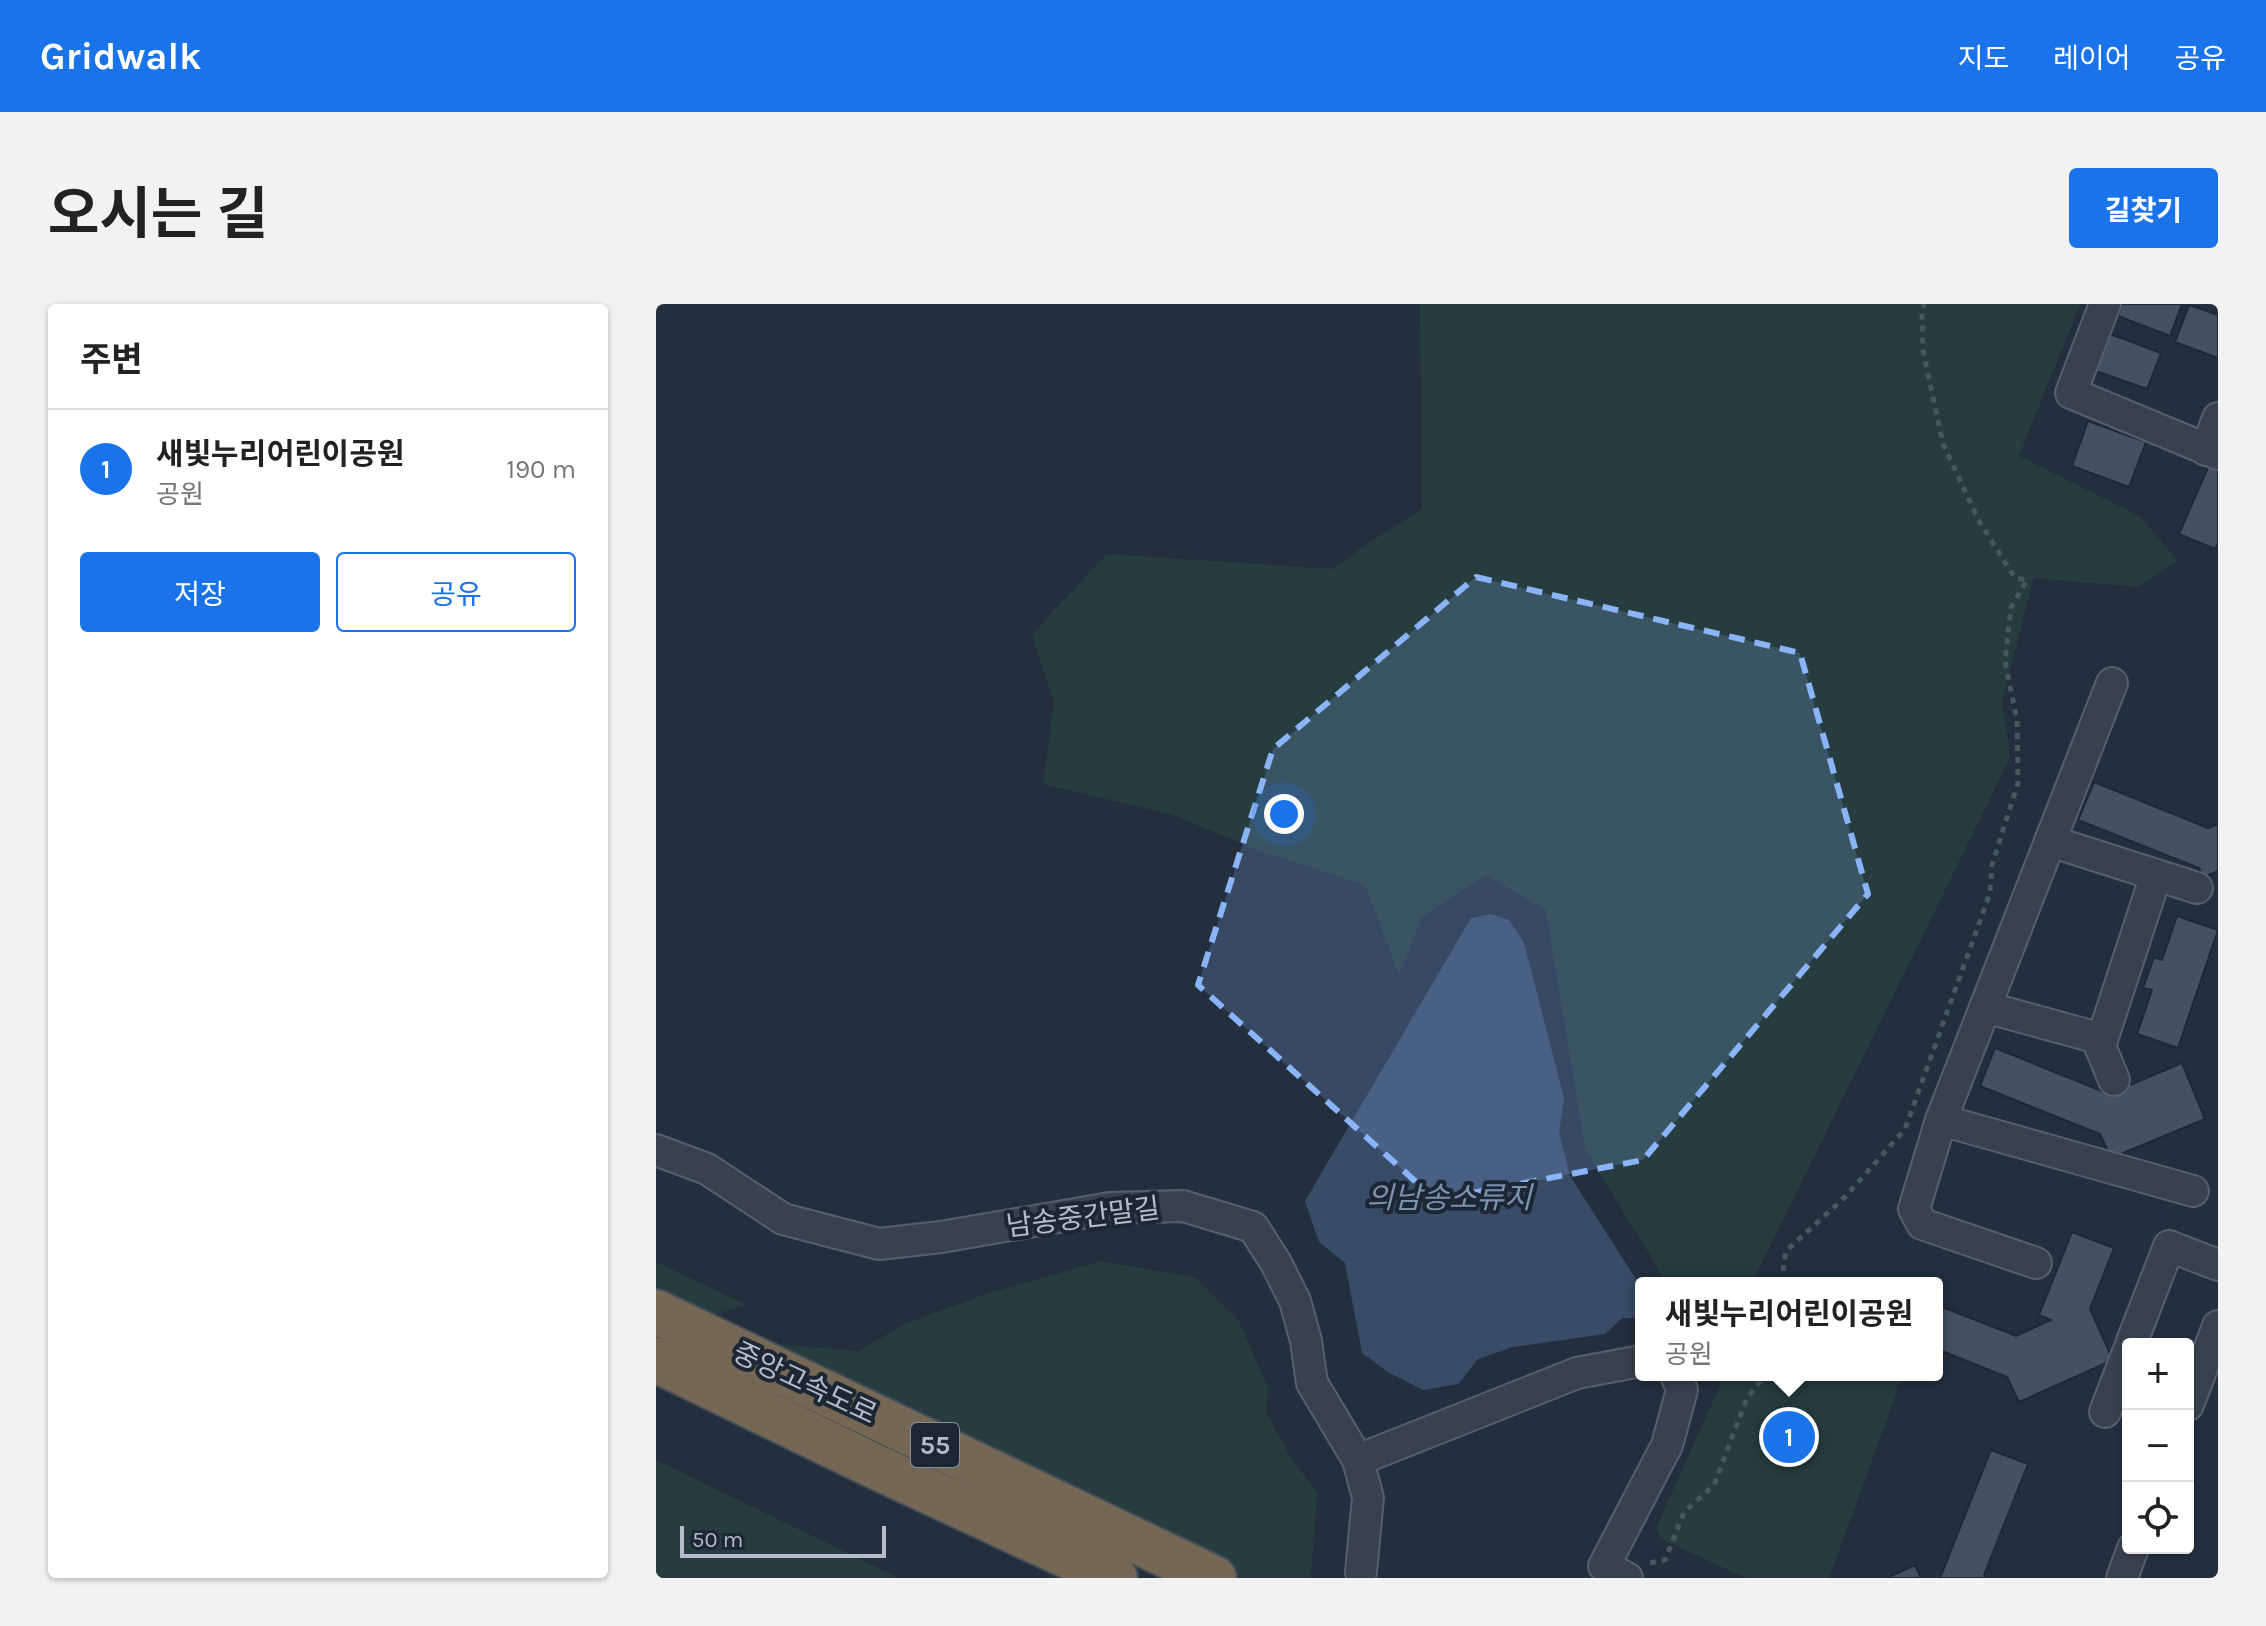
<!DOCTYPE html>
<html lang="ko">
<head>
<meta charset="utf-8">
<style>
  :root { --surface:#fff; --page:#f2f2f2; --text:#222; --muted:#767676; --line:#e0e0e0; --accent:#1a73e8 }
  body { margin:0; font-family:Karla,"Noto Sans KR",sans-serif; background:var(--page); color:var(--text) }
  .controls { position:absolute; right:24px; bottom:24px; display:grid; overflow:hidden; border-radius:8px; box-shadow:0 2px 6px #0004 }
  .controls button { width:72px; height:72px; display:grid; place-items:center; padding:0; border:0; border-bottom:2px solid var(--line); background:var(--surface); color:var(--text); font:40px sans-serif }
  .scale { position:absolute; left:24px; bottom:20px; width:206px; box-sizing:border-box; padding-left:8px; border:4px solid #b4bcc9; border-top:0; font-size:22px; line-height:28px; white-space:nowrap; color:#b4bcc9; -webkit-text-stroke:6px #1d2633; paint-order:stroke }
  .you { position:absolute; left:628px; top:510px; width:28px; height:28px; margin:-20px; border:6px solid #fff; border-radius:50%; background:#1a73e8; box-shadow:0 0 0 12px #1a73e833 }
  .badge { display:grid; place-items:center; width:52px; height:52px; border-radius:50%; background:var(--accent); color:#fff; font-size:26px; font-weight:700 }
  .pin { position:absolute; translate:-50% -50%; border:4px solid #fff; box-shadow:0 2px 8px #0006 }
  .popup { position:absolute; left:979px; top:973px; width:308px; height:104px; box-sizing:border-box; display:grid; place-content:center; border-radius:8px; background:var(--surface); filter:drop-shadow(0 2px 6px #0005); font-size:26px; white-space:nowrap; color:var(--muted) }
  .popup b { font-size:30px; color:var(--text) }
  .popup::after { content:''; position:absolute; left:50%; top:100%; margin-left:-16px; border:16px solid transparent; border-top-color:var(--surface) }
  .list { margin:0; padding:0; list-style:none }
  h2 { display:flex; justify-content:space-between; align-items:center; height:104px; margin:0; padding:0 32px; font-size:34px }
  h2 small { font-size:26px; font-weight:400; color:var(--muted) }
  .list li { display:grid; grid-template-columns:52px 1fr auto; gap:24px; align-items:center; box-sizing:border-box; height:120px; padding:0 32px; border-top:2px solid var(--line) }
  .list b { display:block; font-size:30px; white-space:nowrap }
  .list p { margin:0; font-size:26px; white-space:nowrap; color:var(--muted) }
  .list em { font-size:26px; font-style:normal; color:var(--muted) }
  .actions { display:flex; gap:16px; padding:24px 32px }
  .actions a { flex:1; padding:18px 0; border:2px solid var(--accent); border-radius:8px; text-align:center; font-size:28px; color:var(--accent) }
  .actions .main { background:var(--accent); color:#fff }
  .icon { flex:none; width:44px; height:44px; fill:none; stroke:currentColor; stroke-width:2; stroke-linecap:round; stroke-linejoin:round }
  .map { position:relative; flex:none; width:1562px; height:1274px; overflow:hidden; border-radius:8px }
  header { display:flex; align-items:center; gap:48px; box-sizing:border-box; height:112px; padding:0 40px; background:var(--accent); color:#fff }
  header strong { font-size:38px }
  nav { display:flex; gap:44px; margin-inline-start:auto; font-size:28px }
  .intro { display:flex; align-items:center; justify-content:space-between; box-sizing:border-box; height:192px; padding:0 48px }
  h1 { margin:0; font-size:56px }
  .button { padding:20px 36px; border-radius:8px; background:var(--accent); color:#fff; font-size:28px; font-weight:700 }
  main { display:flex; gap:48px; padding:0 48px }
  aside { flex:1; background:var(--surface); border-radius:8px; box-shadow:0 2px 6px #0004 }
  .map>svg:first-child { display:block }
  .green { fill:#263c3f }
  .water { fill:#394c67 }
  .building { fill:#455162; stroke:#1f2835; stroke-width:2 }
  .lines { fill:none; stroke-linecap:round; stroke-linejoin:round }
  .minor-casing { stroke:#565f6c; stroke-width:34 }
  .highway-casing { stroke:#434c59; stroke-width:48 }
  .path { stroke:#44595c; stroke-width:5; stroke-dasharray:6 6; stroke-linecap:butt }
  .minor { stroke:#38414e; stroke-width:30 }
  .highway { stroke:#746855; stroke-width:44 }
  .marked { fill:#8ab4f8; fill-opacity:0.2; stroke:#8ab4f8; stroke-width:6; stroke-dasharray:16 10; stroke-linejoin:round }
  .labels { text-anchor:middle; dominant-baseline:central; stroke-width:8; stroke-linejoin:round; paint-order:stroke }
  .shield { fill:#1d2633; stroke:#878f9c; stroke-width:2 }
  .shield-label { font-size:26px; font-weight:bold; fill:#b4bcc9 }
  .street-label { font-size:28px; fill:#b4bcc9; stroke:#1d2633 }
  .water-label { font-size:30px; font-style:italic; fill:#7c92b1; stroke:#1d2633 }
</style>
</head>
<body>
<header>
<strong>Gridwalk</strong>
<nav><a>지도</a><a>레이어</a><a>공유</a></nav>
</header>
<div class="intro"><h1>오시는 길</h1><a class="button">길찾기</a></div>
<main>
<aside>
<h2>주변<small></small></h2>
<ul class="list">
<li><span class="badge">1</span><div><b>새빛누리어린이공원</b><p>공원</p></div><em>190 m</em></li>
</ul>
<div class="actions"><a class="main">저장</a><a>공유</a></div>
</aside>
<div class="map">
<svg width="1562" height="1274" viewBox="0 0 1562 1274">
  <rect width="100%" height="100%" fill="#242f3e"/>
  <!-- green -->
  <g class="green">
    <path d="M764,0H1424L1363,152L1485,213L1522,257L1482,283L1378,274L1346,395L1354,454L1096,979H1011L929,845L890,606L830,571L766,613L743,671L709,581L604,547L517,511L387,480L398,400L376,330L451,250L676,265L714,238L766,205Z"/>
    <path d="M445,957L540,974L582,1015L612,1084L610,1108L634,1152L661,1189L655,1274H503L0,1035V1031L203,1047L248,1020L333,989Z"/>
    <path d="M0,958L91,1001L0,1027Z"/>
    <path d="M1069,1071H1247L1173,1274H1090L1005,1235L1000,1224Z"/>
    <path d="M0,1156L243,1274H0Z"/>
  </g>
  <!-- water -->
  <path class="water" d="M835,610L853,616L868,639L908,794L903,828L914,872L985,983V1014H966L949,1030L857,1043L822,1055L802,1080L767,1086L732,1068L706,1049L689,959L663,938L649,897L815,614Z"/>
  <!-- building -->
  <g class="building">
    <path d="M1466,0H1526L1514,32L1462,12Z"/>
    <path d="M1533,1L1562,11V54L1519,38Z"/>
    <path d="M1454,30L1505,49L1491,85L1440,67Z"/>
    <path d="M1432,117L1490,138L1473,183L1416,162Z"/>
    <path d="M1554,159L1562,163V239L1559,245L1523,230Z"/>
    <path d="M1438,478L1552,524L1562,520V567L1548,573L1543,564L1422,516Z"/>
    <path d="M1521,612L1562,626L1522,744L1481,730L1496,686L1487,684L1498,653L1506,656Z"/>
    <path d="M1339,744L1453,790L1526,759L1549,815L1455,854L1444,830L1324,782Z"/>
    <path d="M1416,928L1458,944L1434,1005L1457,1056L1363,1098L1351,1073L1281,1045V1001L1360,1032L1395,1016L1383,1011Z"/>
    <path d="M1335,1146L1372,1160L1328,1271L1329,1274H1284Z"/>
    <path d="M1259,1261L1265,1274H1231Z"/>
  </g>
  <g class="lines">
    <!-- minor casing -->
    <g class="minor-casing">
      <g id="minor">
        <path d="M1449,0L1415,89L1562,150"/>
        <path d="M1550,146L1562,114"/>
        <path d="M1456,379L1285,816L1537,887"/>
        <path d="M1394,537L1541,584"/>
        <path d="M1329,703L1446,735"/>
        <path d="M1458,776L1444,742L1500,571"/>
        <path d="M1285,816L1258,905L1266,920L1380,959"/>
        <path d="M0,846L51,865L127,915L223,940L285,933L454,904L527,902L597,923L620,959L639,997L650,1037L656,1079L702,1156L712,1194L705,1268"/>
        <path d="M1475,1040L1513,942L1562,961"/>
        <path d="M1532,1101L1562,1022"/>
        <path d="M1449,1108L1472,1048"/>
        <path d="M702,1156L921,1069L985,1057"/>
        <path d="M971,1274L948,1262L1011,1141L1026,1086L1020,1071"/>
        <path d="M1466,1274L1477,1244"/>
      </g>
    </g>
    <!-- highway casing -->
    <g class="highway-casing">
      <g id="highway">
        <path d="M0,1008L558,1274"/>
        <path d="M0,1056L214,1160L459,1274"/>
      </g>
    </g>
    <!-- path -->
    <g class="path">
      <path d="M1125,979L1130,947L1189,893L1249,825L1334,589L1336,561L1362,479L1361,416L1349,358L1355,303L1371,276L1359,274L1323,217L1287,140L1267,47L1266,9L1268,0"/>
      <path d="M994,1259L1009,1256L1028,1208L1058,1181L1091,1094L1109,1071"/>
    </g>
    <!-- minor -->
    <use href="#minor" class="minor"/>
    <!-- highway -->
    <use href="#highway" class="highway"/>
  </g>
  <!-- marked area -->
  <path class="marked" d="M820,273L1144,349L1212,590L987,856L780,896L542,681L617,445Z"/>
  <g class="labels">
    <!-- shield labels -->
    <rect class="shield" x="255" y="1119" width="48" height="44" rx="6"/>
    <g class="shield-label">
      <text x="279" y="1141">55</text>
    </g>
    <!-- street labels -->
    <g class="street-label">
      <text transform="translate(427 913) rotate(-7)">남송중간말길</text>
      <text transform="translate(149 1079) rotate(25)">중앙고속도로</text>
    </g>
    <!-- water labels -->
    <g class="water-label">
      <text x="793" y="894">의남송소류지</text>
    </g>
  </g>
</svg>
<div class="controls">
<button>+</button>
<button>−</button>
<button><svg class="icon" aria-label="locate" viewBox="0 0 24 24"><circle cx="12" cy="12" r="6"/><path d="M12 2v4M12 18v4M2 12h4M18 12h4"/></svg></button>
</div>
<div class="scale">50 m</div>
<div class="you"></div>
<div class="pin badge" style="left:1133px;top:1133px">1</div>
<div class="popup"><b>새빛누리어린이공원</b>공원</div>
</div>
</main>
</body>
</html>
